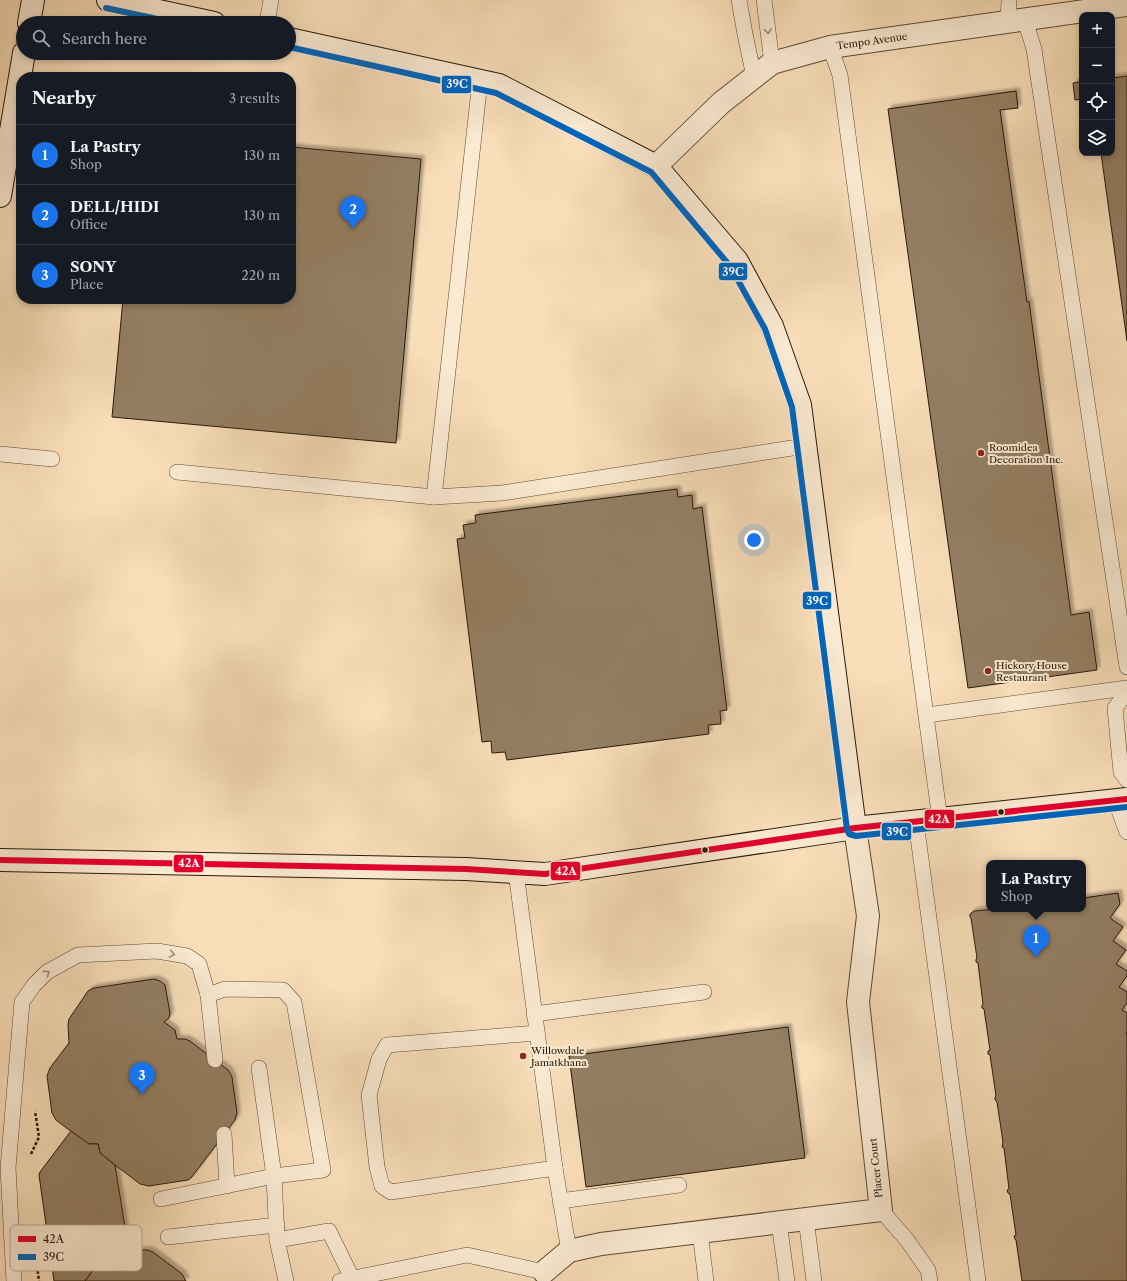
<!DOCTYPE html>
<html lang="en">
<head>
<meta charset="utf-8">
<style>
  :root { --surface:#171b24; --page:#242831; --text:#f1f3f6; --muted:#9ea1a6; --line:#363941; --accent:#1a73e8 }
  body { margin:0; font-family:"Libre Caslon Text",serif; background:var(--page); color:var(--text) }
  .controls { position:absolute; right:12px; top:12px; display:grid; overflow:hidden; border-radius:8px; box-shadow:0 2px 6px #0003 }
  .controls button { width:36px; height:36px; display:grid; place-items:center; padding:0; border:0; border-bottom:1px solid var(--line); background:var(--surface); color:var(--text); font:20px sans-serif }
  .you { position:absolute; left:754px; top:540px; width:14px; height:14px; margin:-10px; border:3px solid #fff; border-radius:50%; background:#1a73e8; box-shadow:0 0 0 6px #1a73e833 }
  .badge { display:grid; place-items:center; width:26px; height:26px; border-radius:50%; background:var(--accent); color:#fff; font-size:13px; font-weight:700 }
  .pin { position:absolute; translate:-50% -33px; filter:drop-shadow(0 1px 2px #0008) }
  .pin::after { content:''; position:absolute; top:21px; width:14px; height:12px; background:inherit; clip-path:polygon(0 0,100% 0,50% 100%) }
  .popup { position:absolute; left:986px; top:860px; width:100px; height:52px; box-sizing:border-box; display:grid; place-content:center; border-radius:8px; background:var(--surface); filter:drop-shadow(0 1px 3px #0005); font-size:13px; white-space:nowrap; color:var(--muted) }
  .popup b { font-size:15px; color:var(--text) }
  .popup::after { content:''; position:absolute; left:50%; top:100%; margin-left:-8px; border:8px solid transparent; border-top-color:var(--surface) }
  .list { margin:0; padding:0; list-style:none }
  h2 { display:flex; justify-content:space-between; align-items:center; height:52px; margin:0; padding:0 16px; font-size:17px }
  h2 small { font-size:13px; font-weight:400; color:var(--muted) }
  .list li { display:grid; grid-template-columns:26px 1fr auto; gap:12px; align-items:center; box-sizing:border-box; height:60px; padding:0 16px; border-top:1px solid var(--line) }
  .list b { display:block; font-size:15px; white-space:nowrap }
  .list p { margin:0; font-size:13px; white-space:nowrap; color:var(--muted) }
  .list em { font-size:13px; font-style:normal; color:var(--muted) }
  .icon { flex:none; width:22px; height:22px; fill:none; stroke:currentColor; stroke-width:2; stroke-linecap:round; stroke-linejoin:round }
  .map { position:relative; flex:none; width:1127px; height:1281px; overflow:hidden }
  .search { position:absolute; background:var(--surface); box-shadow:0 2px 6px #0003; left:16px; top:16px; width:280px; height:44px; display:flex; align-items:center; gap:10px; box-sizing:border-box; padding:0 14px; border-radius:22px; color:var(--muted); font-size:15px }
  .panel { position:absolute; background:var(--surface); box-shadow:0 2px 6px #0003; left:16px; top:72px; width:280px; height:232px; border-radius:16px }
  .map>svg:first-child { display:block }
  .building { fill:#947f64; stroke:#281907; filter:url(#shadow) }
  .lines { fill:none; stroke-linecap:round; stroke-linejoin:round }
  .lane-casing { stroke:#5c4a34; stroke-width:16 }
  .street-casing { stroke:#5c4a34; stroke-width:24 }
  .secondary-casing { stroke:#281907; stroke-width:24 }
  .path { stroke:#281907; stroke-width:2.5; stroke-dasharray:3 2; stroke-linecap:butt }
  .lane { stroke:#faead2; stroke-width:15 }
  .street { stroke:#faead2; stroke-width:22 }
  .secondary { stroke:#faead2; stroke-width:22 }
  .bus-1-casing { stroke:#faead2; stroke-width:9 }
  .bus-2-casing { stroke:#faead2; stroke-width:9 }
  .bus-1 { stroke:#e4002b; stroke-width:6 }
  .bus-2 { stroke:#0065bd; stroke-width:6 }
  .oneway { stroke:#9c8c77 }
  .poi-dot { fill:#8f2418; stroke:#faead2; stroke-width:1.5 }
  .bus-dot { fill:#281907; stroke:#faead2; stroke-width:1.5 }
  .labels { text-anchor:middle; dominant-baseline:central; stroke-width:4; stroke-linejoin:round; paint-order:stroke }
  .street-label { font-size:10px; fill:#281907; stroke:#faead2 }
  .poi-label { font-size:10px; fill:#281907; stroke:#faead2; text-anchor:start }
  .key { fill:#faead2; stroke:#bbab95; stroke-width:1 }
  .key-label { font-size:11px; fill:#281907 }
  .line-badge { stroke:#faead2; stroke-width:1.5 }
  .badge-label { font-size:11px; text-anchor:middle; font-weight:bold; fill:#fff }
</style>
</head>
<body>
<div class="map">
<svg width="1127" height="1281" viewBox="0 0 1127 1281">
  <defs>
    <filter id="shadow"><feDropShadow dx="3.5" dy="-3.5" stdDeviation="1" flood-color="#0004"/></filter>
  </defs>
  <rect width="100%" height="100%" fill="#f8deb9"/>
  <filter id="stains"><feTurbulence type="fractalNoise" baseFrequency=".005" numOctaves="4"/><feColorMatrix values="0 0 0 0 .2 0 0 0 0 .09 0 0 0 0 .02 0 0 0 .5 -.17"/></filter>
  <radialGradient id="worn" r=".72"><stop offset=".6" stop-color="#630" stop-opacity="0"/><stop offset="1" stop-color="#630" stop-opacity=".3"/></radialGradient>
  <!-- building -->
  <g class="building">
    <path d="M1127,76V341L1101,153H1112V78Z"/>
    <path d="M1082,82V99L1075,100L1073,83Z"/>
    <path d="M1016,91L1018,108L1000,110L1027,302L1029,301L1071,615L1089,612L1097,670L968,688L888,109Z"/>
    <path d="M291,147L421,159L396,443L112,417L123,299H291Z"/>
    <path d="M677,489L678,497L692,495L693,509L702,507L727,710L720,711L721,724L708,725L709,734L507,760L505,752L492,753L491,741L482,742L457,539L465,538L463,525L476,523L475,515Z"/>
    <path d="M1118,893L1120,904L1110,918L1123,927L1113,941L1126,950L1116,964L1127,971V976L1119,987L1127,992V1003L1122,1010L1127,1013V1032L1126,1034H1127V1281H1022L1016,1240L1015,1239L1014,1236L1016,1235L1010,1194L1008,1193L1007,1190L1009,1189L1004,1148L1002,1147L1003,1142L997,1102L995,1100V1097L996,1096L990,1055L988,1054V1051L990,1050L984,1009L982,1008V1005L983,1004L978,963L976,962V959L977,958L971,918L970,917V914L974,911L997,909H1083V898Z"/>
    <path d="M154,979L160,981L165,985L170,1013L169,1018L164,1022L175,1030L177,1039H185L190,1041L228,1070L230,1073L232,1077L237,1113L235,1120L191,1178L188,1180L149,1186L140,1184L102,1155L100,1153L98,1144H89L85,1142L56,1120L52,1113L47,1076L50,1068L69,1043L68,1025L69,1019L88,991L94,988Z"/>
    <path d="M788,1027L805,1158L586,1187L569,1056Z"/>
    <path d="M71,1131L89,1144H98L100,1153L115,1165L129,1252L109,1255L103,1257L85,1281H54L39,1175L40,1172Z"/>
    <path d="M143,1250H147L153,1252L182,1274L186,1281H85L103,1257L105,1256Z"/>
  </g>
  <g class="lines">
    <!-- lane casing -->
    <g class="lane-casing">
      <g id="lane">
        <path d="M739,0L745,34L754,77"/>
        <path d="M764,0L772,63"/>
        <path d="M1025,20L1034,49L1127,667"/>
        <path d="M1008,22L1009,0"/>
        <path d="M267,23L271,0"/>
        <path d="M830,47L840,75L940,820"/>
        <path d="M0,454L52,459"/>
        <path d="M177,472L434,497L502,493L805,446"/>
        <path d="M434,497L480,81"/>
        <path d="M1127,692L1115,708L1121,772L1127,780"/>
        <path d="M927,715L1127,688"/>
        <path d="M1115,800L1127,832"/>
        <path d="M916,822L978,1281"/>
        <path d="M516,872L555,1168L569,1251"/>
        <path d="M534,1014L704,992"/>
        <path d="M537,1033L387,1045L379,1059L369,1095L377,1167L382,1186L391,1192L555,1168"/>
        <path d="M259,1068L274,1176L277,1240L329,1231L352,1278V1281"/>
        <path d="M224,1134L227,1186"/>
        <path d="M161,1199L274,1176L323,1170L294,1002L283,990L225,989L208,995L215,1060"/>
        <path d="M560,1201L679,1185"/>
        <path d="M881,1210L907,1240L928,1270L930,1281"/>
        <path d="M806,1219L814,1281"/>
        <path d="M779,1222L787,1281"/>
        <path d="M700,1232L706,1281"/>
        <path d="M168,1237L277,1225"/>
        <path d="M277,1240L286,1281"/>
        <path d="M14,1281L8,1168L22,1002L34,985L47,972L78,955L157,951L187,956L199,964L208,995"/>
        <path d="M340,1281L467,1255L544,1272"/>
      </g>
    </g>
    <!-- street casing -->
    <g class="street-casing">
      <g id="street">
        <path d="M656,166L721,103L772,63L830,47L1127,5"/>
        <path d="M544,1272L569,1251L601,1244L881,1210L858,1002L868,916L855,828"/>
      </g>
    </g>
    <!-- secondary casing -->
    <g class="secondary-casing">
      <g id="secondary">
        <path d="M108,0L214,23"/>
        <path d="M29,23L33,0"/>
        <path d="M289,39L499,85L656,166L737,261L772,326L800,405L855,828"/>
        <path d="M0,196L24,53"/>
        <path d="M0,860L466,869L545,874L855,828L1127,799"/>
      </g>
    </g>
    <!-- path -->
    <g class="path">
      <path d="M31,1154L39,1137L35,1111"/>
      <path d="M35,1251L39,1281"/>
    </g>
    <!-- lane -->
    <use href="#lane" class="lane"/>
    <!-- street -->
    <use href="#street" class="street"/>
    <!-- secondary -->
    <use href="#secondary" class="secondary"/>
    <!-- bus-1 casing -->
    <g class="bus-1-casing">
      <path id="bus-1" d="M0,860L466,869L545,874L855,828L1127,799"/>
    </g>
    <!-- bus-2 casing -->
    <g class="bus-2-casing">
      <g id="bus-2">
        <path d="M106,8L176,23"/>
        <path d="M289,47L496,93L651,172L730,266L765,329L792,407L847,829L849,834L856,836L1127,807"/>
      </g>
    </g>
    <!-- bus-1 -->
    <use href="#bus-1" class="bus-1"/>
    <!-- bus-2 -->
    <use href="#bus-2" class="bus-2"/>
  </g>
  <!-- one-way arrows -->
  <defs><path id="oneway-chevron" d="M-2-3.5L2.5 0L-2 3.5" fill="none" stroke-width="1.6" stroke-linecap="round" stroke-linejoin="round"/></defs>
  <g class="oneway">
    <use href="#oneway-chevron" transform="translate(768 31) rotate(83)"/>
    <use href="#oneway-chevron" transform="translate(172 954) rotate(10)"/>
    <use href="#oneway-chevron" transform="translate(47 973) rotate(-37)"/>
  </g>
  <!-- markers -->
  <g class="poi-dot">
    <circle cx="981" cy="453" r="4"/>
    <circle cx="988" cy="671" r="4"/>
    <circle cx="523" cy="1056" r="4"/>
  </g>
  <g class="bus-dot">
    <circle cx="1001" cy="812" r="3.5"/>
    <circle cx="705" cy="850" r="3.5"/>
  </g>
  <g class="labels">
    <!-- street labels -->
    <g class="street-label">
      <text transform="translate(872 41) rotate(-8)">Tempo Avenue</text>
      <text transform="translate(876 1168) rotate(-96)">Placer Court</text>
    </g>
    <!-- poi labels -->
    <g class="poi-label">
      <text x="989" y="447">Roomidea<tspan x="989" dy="12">Decoration Inc.</tspan></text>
      <text x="996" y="665">Hickory House<tspan x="996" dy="12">Restaurant</tspan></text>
      <text x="531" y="1050">Willowdale<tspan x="531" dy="12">Jamatkhana</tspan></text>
    </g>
  </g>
  <!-- legend -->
  <rect x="10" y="1225" width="132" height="46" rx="6" class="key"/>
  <rect x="18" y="1236" width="18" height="6" fill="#e4002b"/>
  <rect x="18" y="1254" width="18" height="6" fill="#0065bd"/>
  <g class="key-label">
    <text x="43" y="1243">42A</text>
    <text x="43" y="1261">39C</text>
  </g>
  <g class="line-badge">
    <rect x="441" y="75" width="31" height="19" rx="4" fill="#0065bd"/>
    <rect x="718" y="262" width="30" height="19" rx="4" fill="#0065bd"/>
    <rect x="802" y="591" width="30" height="19" rx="4" fill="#0065bd"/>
    <rect x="924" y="809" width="31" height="20" rx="4" fill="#e4002b"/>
    <rect x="881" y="822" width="31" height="19" rx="4" fill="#0065bd"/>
    <rect x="173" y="854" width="31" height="19" rx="4" fill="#e4002b"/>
    <rect x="550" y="861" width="31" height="20" rx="4" fill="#e4002b"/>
  </g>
  <g class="badge-label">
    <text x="457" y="88">39C</text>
    <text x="733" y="276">39C</text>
    <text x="817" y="605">39C</text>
    <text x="939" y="823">42A</text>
    <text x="897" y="836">39C</text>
    <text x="189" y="867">42A</text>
    <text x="566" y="875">42A</text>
  </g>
  <rect width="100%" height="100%" filter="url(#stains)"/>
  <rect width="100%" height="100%" fill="url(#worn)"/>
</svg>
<div class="controls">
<button>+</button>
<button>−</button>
<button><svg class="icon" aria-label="locate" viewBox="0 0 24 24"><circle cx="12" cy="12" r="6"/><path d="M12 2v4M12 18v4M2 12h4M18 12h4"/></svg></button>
<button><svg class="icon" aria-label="layers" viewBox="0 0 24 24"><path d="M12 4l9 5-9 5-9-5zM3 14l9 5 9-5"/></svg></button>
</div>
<div class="you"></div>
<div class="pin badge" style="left:1036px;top:958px">1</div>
<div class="popup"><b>La Pastry</b>Shop</div>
<div class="pin badge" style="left:353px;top:229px">2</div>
<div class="pin badge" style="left:142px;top:1095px">3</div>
<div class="search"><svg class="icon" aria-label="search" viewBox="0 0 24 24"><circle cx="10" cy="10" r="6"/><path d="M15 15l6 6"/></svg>Search here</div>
<section class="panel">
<h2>Nearby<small>3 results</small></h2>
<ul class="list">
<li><span class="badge">1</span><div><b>La Pastry</b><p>Shop</p></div><em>130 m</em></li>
<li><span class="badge">2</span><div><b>DELL/HIDI</b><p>Office</p></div><em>130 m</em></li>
<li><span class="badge">3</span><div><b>SONY</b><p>Place</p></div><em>220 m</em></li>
</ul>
</section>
</div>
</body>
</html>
